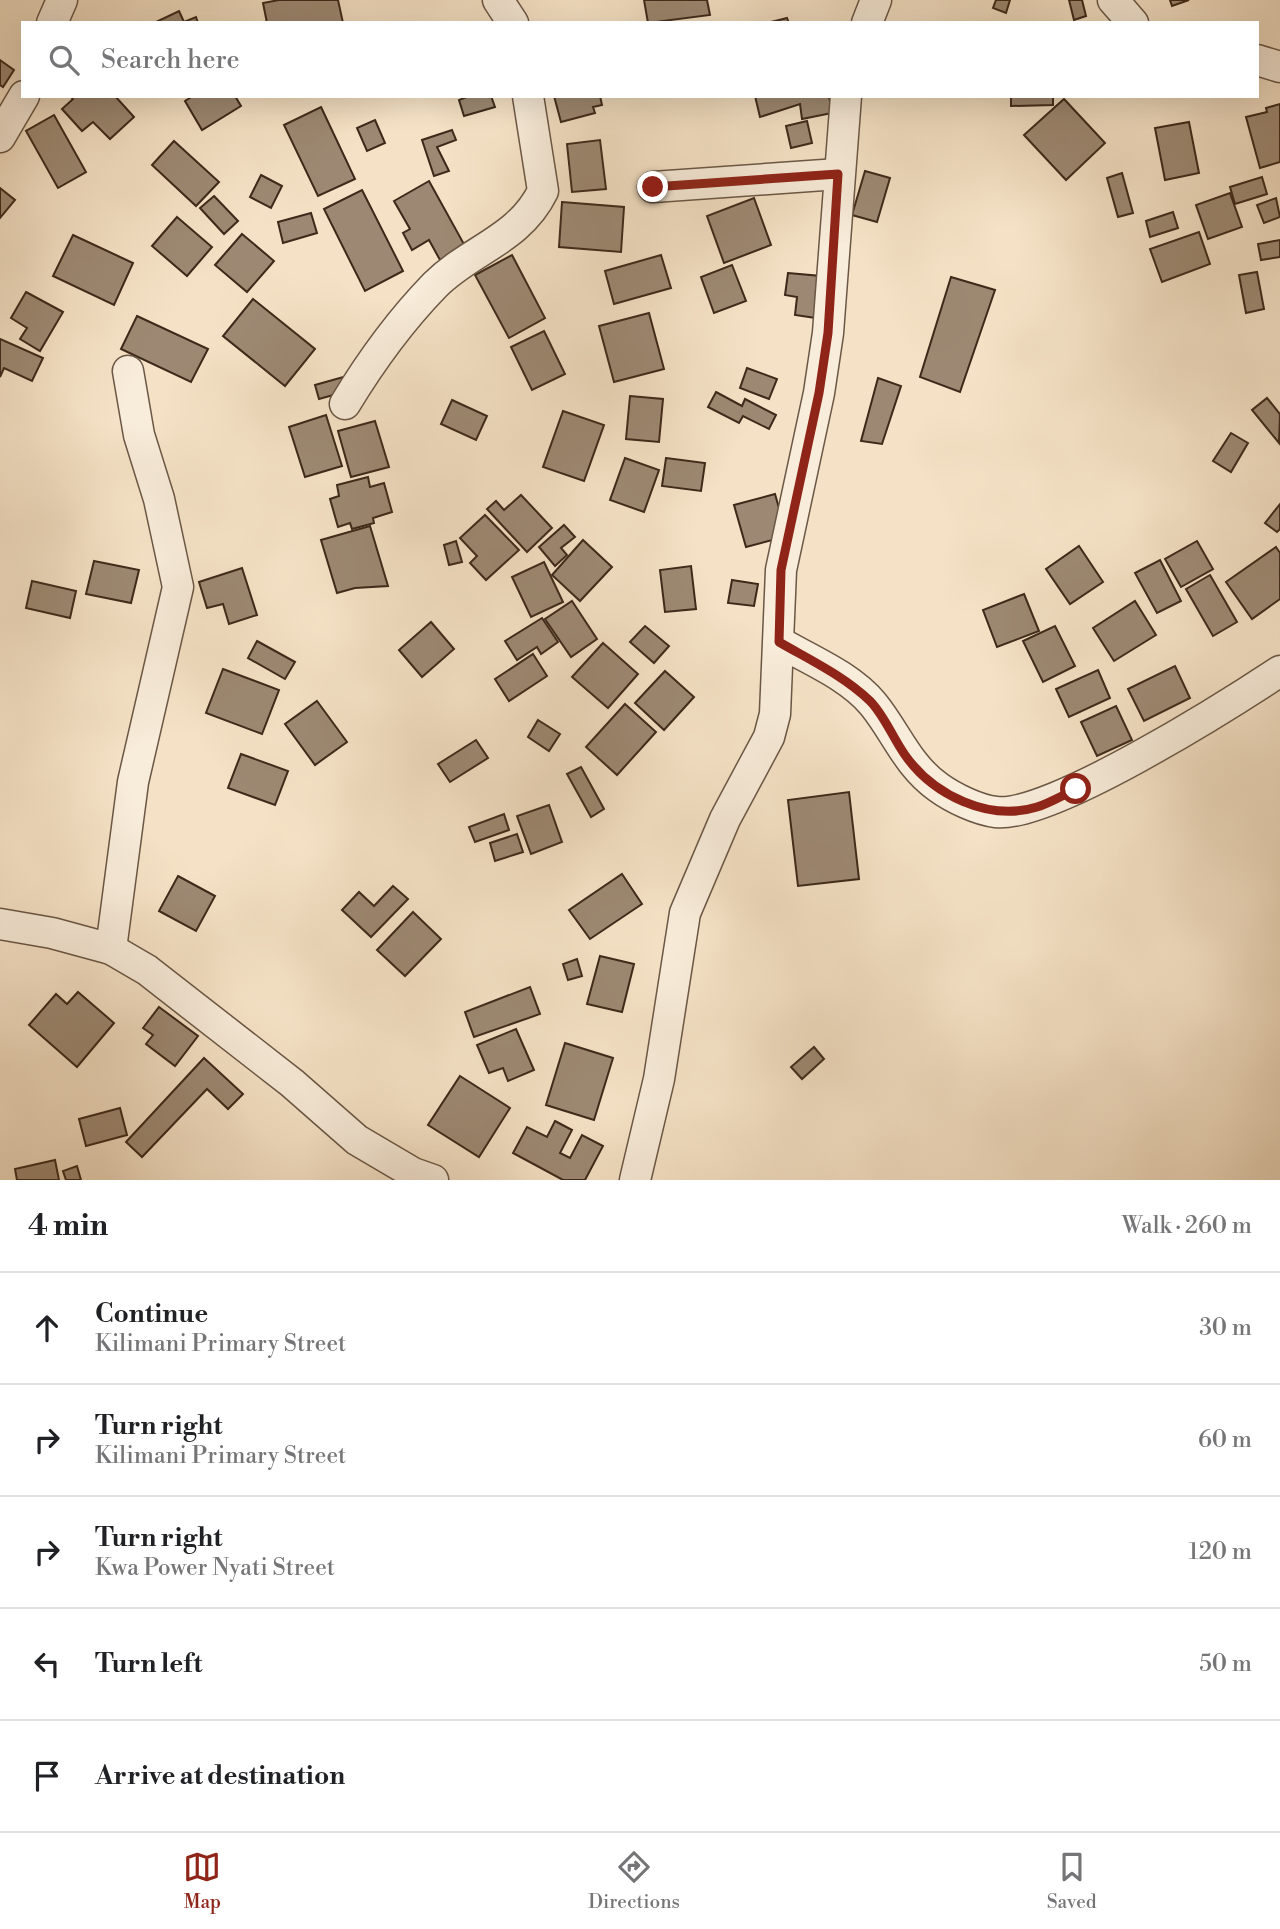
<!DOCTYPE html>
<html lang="en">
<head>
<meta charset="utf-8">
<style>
  :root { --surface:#fff; --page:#f2f2f2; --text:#202124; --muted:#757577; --line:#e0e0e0; --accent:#8f2418 }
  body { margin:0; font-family:"Libre Bodoni",serif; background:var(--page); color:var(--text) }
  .stop { position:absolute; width:21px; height:21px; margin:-16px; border:5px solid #8f2418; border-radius:50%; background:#fff }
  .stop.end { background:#8f2418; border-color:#fff; box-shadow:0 2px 7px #0008 }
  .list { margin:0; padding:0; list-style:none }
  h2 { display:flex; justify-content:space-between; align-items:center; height:91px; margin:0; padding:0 28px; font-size:30px }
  h2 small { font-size:23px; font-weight:400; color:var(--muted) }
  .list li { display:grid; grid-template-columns:46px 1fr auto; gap:21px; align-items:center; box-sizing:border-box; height:112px; padding:0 28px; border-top:2px solid var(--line) }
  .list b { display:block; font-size:26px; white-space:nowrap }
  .list p { margin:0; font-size:23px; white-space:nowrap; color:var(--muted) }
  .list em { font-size:23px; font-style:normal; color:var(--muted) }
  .icon { flex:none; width:38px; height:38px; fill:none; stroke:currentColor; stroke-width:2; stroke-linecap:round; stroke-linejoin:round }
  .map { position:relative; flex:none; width:1280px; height:1180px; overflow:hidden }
  .search { position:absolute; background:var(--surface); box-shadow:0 7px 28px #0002; left:21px; right:21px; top:21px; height:77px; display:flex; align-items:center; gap:18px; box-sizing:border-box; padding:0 24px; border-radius:0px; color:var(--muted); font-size:26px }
  .sheet { height:651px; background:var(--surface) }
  nav { display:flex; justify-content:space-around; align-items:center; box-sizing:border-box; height:98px; border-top:2px solid var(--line); background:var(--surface); font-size:19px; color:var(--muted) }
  nav a { display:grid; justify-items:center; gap:4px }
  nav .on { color:var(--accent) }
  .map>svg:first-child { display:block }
  .building { fill:#9d8973; stroke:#3d291a; stroke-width:2 }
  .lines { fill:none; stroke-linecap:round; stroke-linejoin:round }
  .minor-casing { stroke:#6b5745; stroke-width:33 }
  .minor { stroke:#f8ecda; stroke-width:30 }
  .route { stroke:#8f2418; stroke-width:9 }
</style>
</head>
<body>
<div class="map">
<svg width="1280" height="1180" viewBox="0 0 1280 1180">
  <rect width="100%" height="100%" fill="#f5e2c6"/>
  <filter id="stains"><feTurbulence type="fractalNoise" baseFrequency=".00286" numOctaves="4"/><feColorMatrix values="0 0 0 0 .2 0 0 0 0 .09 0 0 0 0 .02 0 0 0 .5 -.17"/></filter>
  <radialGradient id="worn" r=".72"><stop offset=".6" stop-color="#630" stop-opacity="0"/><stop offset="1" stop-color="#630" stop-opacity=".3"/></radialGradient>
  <!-- building -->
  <g class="building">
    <path d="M279,0H338L343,23H267L263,3Z"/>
    <path d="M644,0H707L710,15L648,23Z"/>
    <path d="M996,0H1010L1006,13L993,8Z"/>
    <path d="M1069,0H1082L1086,16L1074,20Z"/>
    <path d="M1170,0H1189L1172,6Z"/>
    <path d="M179,11L184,22L196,17L198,23H154Z"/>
    <path d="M787,18L789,23H767Z"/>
    <path d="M0,60L14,70L3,87L0,85Z"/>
    <path d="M70,96H115L134,117L110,139L93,122L82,131L62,109L73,99Z"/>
    <path d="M193,96H235L241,106L202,130L185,101Z"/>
    <path d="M469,96H491L495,107L464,116L459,100Z"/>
    <path d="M554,96H600L602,105L593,107L595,113L561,122Z"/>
    <path d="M755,96H829L832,113L802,119L800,104L760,117Z"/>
    <path d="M1011,96H1053V105L1011,106Z"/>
    <path d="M1064,99L1105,143L1066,180L1024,135Z"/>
    <path d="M1280,104V162L1260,168L1246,117L1267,112L1266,108Z"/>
    <path d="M321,107L355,179L318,196L284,125Z"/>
    <path d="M54,115L86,172L58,188L26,131Z"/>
    <path d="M375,120L385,143L367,151L357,128Z"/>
    <path d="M807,121L812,143L791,148L786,126Z"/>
    <path d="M1189,122L1199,173L1165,180L1155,128Z"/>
    <path d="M452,130L456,140L437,147L449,171L434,176L422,140Z"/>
    <path d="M600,140L606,189L572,192L567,144Z"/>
    <path d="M174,141L219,182L196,206L152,165Z"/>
    <path d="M865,171L890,178L877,222L852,215Z"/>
    <path d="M1122,173L1133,213L1118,217L1107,178Z"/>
    <path d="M261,175L282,186L271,208L250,197Z"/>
    <path d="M1262,177L1267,194L1235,204L1230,187Z"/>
    <path d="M429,181L465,246L440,260L429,240L412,250L403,233L410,229L394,201Z"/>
    <path d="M0,188L15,200L0,218Z"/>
    <path d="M362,190L403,271L365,291L324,209Z"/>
    <path d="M1230,193L1242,227L1208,239L1196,205Z"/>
    <path d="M214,196L238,221L224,234L200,208Z"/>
    <path d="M754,198L771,245L724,263L707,216Z"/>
    <path d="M1276,198L1280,217L1264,223L1257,205Z"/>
    <path d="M562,202L624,207L621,252L559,247Z"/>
    <path d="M1173,212L1178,228L1150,237L1146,221Z"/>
    <path d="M311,213L317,233L283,243L278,222Z"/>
    <path d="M177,217L212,247L187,276L152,246Z"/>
    <path d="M1199,232L1210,264L1162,282L1150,249Z"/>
    <path d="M242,234L274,261L247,292L215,265Z"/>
    <path d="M73,235L133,263L114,305L53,276Z"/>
    <path d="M1280,240V257L1261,260L1258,244Z"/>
    <path d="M512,255L545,318L509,338L475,275Z"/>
    <path d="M661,255L671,288L614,304L605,271Z"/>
    <path d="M732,265L746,301L714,313L701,277Z"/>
    <path d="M1257,272L1264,309L1246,313L1239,275Z"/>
    <path d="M788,273L821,276L816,318L795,315L797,297L785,295Z"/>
    <path d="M951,277L995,290L960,392L920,377Z"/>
    <path d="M26,292L63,312L40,351L20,339L27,328L11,318Z"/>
    <path d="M253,299L315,349L285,386L223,336Z"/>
    <path d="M649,313L664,369L614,382L599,326Z"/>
    <path d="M137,316L208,349L191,382L121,349Z"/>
    <path d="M544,331L565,374L532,390L511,347Z"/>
    <path d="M0,339L43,358L32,381L4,368L0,377Z"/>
    <path d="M747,368L777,379L769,399L740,388Z"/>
    <path d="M347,376L351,390L319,399L315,385Z"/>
    <path d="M878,378L901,386L882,444L861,441Z"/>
    <path d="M716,392L742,406L745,399L776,415L769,429L743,416L739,423L708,407Z"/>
    <path d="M630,396L663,399L659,442L626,439Z"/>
    <path d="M1267,398L1280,414L1279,443L1252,410Z"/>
    <path d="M452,400L487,416L476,440L441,424Z"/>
    <path d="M563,411L604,425L584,481L543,467Z"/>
    <path d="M326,415L342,466L305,477L289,427Z"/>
    <path d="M375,421L389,467L351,477L338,431Z"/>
    <path d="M1231,433L1248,443L1231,472L1213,461Z"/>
    <path d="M625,458L659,470L644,512L610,500Z"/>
    <path d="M666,458L705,463L701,491L662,486Z"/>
    <path d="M368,477L370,487L384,483L392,512L373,518L374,523L352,529L350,523L338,527L330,499L339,496L337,485Z"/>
    <path d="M775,494L787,536L746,547L734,505Z"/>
    <path d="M521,495L552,528L527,552L487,509L496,501L504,510Z"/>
    <path d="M1280,504V529L1277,532L1265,523Z"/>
    <path d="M485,515L519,550L486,580L470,563L477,556L460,538Z"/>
    <path d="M564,525L575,537L561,548L567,555L555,566L539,547Z"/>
    <path d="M370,526L388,586L355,588L337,593L321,540Z"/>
    <path d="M583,540L612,567L580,601L552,575Z"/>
    <path d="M456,541L462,562L449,565L444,545Z"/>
    <path d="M1197,541L1213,569L1181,587L1165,559Z"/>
    <path d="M1079,546L1103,582L1070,604L1046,569Z"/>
    <path d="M1276,547L1280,553V599L1252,619L1226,582Z"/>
    <path d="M1160,560L1181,601L1157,613L1135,573Z"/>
    <path d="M94,561L139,570L131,603L86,594Z"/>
    <path d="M544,562L563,602L531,617L512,577Z"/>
    <path d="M691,566L696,609L665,612L660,570Z"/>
    <path d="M242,568L257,615L229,624L223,604L207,608L199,582Z"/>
    <path d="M1210,575L1237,622L1213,636L1186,589Z"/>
    <path d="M732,580L758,584L754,606L728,603Z"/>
    <path d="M32,581L76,591L70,618L26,608Z"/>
    <path d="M1024,594L1039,631L997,647L983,610Z"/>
    <path d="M572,601L597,639L571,657L545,619Z"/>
    <path d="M1135,601L1156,635L1114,661L1093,628Z"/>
    <path d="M542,618L558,642L541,654L537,647L517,660L505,641Z"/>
    <path d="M431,622L454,649L422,677L399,650Z"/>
    <path d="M645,626L669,646L654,663L630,642Z"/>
    <path d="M1055,626L1075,666L1043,682L1023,641Z"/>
    <path d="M257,641L295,662L285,679L248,658Z"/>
    <path d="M603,643L638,674L608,708L572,677Z"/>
    <path d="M533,654L547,676L509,701L495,679Z"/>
    <path d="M1175,666L1190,698L1144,721L1128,689Z"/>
    <path d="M223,669L279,690L262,734L206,713Z"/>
    <path d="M1098,670L1110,698L1069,717L1056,689Z"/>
    <path d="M665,671L694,697L664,730L635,703Z"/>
    <path d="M317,701L347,742L315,765L285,724Z"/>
    <path d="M625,704L656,732L617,775L586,747Z"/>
    <path d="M1116,706L1132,740L1097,756L1081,722Z"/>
    <path d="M538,720L560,734L549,751L528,737Z"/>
    <path d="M476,740L488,758L450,782L438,764Z"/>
    <path d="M241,754L288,771L275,805L228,788Z"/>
    <path d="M581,767L604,809L591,817L567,774Z"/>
    <path d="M849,792L859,879L798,886L788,800Z"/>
    <path d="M549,805L562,842L531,854L517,816Z"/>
    <path d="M504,814L509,830L475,842L469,827Z"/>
    <path d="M517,834L523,852L495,861L490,843Z"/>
    <path d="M622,874L642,904L590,939L569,910Z"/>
    <path d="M178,876L215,896L196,931L159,911Z"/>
    <path d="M393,886L408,899L371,937L342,910L359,892L374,906Z"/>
    <path d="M413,912L441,939L405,976L377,950Z"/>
    <path d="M600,956L634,964L622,1012L587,1004Z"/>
    <path d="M577,959L582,976L568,980L563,964Z"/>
    <path d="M530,987L540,1014L474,1037L465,1012Z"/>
    <path d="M78,992L114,1023L77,1067L29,1025L56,994L67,1004Z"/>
    <path d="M159,1007L198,1036L175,1066L146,1044L153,1035L143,1028Z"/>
    <path d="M516,1029L534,1070L508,1081L503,1068L489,1073L477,1045Z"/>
    <path d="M565,1043L613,1058L594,1120L546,1105Z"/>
    <path d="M814,1047L824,1059L802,1079L791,1067Z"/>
    <path d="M204,1058L243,1094L228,1109L207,1089L142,1157L126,1142Z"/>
    <path d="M460,1076L510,1108L479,1157L428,1125Z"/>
    <path d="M120,1108L127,1135L86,1146L79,1119Z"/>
    <path d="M555,1121L572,1130L560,1153L570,1158L582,1135L603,1146L585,1180H563L513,1153L527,1127L547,1137Z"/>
    <path d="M55,1160L59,1180H17L15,1169Z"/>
    <path d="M77,1166L81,1180H66L63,1171Z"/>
  </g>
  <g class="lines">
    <!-- minor casing -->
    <g class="minor-casing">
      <g id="minor">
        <path d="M498,0L513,23"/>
        <path d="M1113,0L1133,23"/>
        <path d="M52,23L62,0"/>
        <path d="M867,23L876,0"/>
        <path d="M1257,60L1280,67"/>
        <path d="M0,137L24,96"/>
        <path d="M653,187L838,174"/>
        <path d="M345,404C371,361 400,321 435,285C471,249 519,240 543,191L528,96"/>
        <path d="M779,642C810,660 850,676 873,704C896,732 907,765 938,787C953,798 978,810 996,812C1049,819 1230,704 1280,671"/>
        <path d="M0,924L52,933L111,949L147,970L292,1083L357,1140L413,1173L433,1180"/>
        <path d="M111,949L133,782L178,587L159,499L139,435L128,371"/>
        <path d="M635,1180L659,1079L685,913L725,819L769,737L775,714L781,570L819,393L828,333L846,96"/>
      </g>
    </g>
    <!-- minor -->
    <use href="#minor" class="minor"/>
  </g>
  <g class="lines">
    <!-- route -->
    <path class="route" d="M653,187L838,174L828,333L819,393L781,570L779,642C810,660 844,676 870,701C884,715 893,738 905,755C933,795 989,822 1037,807C1050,803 1063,795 1076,789"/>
  </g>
  <rect width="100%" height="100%" filter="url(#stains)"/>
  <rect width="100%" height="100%" fill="url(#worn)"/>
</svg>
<div class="stop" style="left:1076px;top:789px"></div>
<div class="stop end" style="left:653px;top:187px"></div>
<div class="search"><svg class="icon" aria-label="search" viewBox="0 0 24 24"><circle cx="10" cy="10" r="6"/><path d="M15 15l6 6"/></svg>Search here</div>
</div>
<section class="sheet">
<h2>4 min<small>Walk · 260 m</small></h2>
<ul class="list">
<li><svg class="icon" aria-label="ahead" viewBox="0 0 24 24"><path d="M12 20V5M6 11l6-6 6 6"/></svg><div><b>Continue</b><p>Kilimani Primary Street</p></div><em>30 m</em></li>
<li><svg class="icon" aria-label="right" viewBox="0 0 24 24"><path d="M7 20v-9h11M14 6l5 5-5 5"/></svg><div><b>Turn right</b><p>Kilimani Primary Street</p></div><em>60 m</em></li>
<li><svg class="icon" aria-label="right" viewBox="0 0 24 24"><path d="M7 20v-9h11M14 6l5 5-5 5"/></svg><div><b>Turn right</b><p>Kwa Power Nyati Street</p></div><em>120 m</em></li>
<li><svg class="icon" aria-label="left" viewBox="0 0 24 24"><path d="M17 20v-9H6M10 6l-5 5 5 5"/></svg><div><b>Turn left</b></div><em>50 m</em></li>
<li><svg class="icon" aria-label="arrive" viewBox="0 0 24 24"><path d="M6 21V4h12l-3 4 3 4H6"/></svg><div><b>Arrive at destination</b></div></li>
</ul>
</section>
<nav>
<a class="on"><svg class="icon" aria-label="map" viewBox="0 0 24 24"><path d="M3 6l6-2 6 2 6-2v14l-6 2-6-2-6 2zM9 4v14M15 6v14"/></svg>Map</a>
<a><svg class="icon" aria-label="directions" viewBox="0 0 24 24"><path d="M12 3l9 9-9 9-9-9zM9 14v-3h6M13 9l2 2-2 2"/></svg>Directions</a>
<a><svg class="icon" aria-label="saved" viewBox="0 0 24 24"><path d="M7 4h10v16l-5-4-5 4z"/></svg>Saved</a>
</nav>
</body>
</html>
